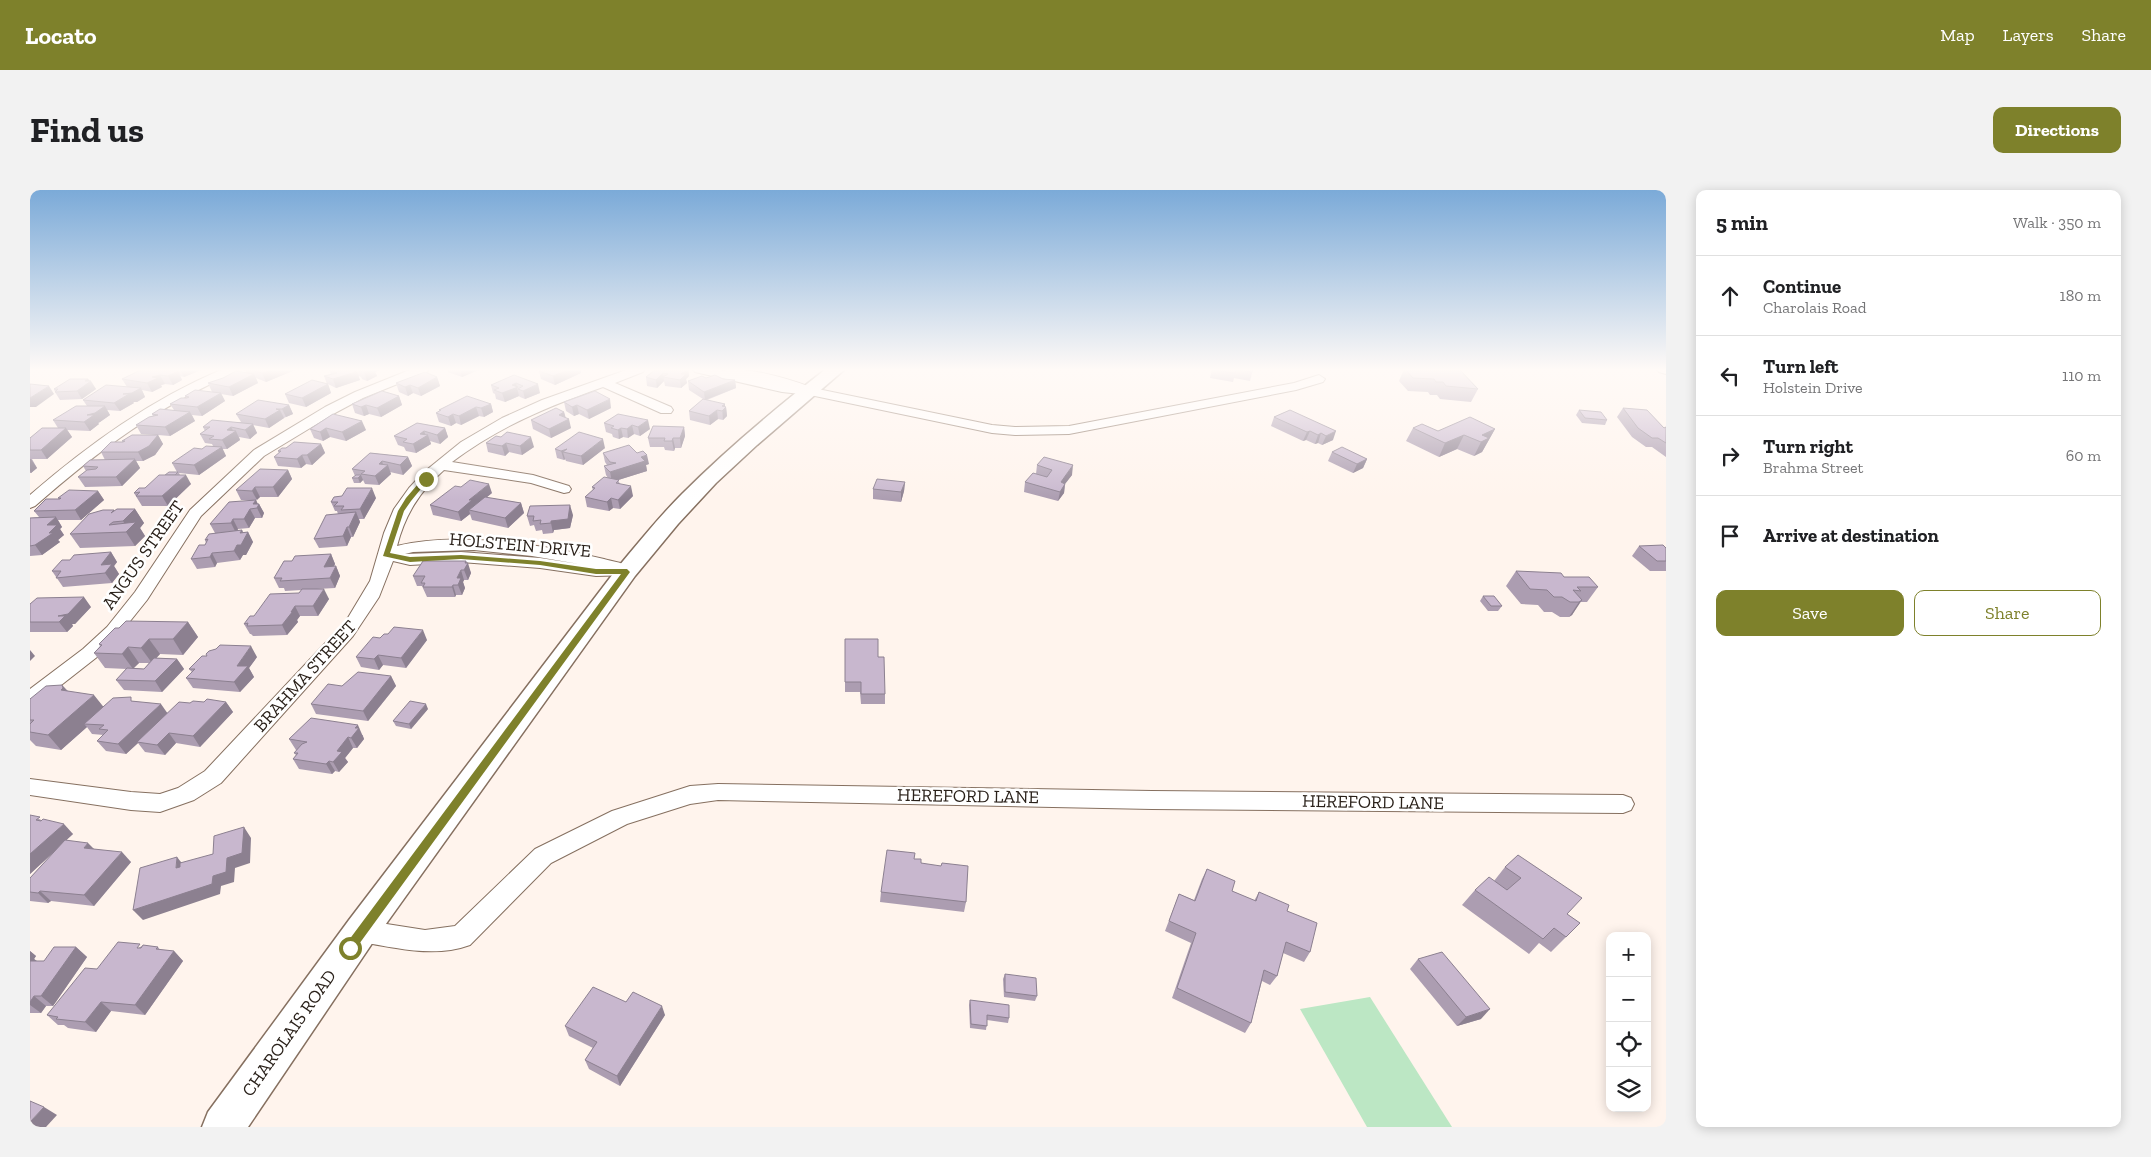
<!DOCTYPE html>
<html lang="en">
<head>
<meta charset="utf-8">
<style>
  :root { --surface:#fff; --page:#f2f2f2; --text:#202124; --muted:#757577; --line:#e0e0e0; --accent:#7e812b }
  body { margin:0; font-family:"Zilla Slab",serif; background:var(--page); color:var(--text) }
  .controls { position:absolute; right:15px; bottom:15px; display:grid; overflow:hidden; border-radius:10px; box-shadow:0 2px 12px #0003 }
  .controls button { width:45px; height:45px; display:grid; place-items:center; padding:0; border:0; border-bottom:1px solid var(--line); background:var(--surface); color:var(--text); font:25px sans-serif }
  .stop { position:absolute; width:15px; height:15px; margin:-11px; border:4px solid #7e812b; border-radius:50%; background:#fff }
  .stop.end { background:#7e812b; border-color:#fff; box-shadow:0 1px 5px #0008 }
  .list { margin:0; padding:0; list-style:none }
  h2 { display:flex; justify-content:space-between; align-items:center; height:65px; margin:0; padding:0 20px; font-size:21px }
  h2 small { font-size:16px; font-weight:400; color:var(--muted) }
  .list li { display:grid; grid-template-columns:32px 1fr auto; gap:15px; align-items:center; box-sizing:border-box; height:80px; padding:0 20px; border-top:1px solid var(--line) }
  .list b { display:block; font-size:19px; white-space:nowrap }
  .list p { margin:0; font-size:16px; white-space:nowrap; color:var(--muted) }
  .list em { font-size:16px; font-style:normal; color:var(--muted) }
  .actions { display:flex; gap:10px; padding:15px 20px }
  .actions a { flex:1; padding:11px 0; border:1px solid var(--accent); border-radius:10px; text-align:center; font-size:18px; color:var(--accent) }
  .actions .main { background:var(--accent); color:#fff }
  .icon { flex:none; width:28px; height:28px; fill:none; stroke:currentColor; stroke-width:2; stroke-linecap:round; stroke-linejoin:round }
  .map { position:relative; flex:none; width:1636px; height:937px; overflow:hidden; border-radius:10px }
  header { display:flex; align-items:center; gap:30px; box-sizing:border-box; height:70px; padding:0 25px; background:var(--accent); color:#fff }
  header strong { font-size:24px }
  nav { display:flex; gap:28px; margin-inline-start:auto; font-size:18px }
  .intro { display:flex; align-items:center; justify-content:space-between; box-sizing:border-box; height:120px; padding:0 30px }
  h1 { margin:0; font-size:35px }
  .button { padding:12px 22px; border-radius:10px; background:var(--accent); color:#fff; font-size:18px; font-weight:700 }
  main { display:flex; gap:30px; padding:0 30px }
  aside { flex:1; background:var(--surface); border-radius:10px; box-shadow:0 2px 12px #0003 }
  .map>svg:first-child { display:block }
  .green { fill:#bce7c4 }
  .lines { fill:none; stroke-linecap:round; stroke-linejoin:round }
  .street-casing { stroke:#867060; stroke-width:2 }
  .secondary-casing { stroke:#867060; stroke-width:3 }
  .street { fill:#fff; fill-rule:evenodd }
  .secondary { fill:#fff; fill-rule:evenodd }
  .wall { fill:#ac9db1; fill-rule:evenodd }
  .shaded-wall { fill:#8c8090 }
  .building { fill:#c8b7ce; stroke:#8c8090 }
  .route { fill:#7e812b }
  .labels { text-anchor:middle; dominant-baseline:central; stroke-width:5; stroke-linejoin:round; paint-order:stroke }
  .street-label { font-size:18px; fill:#2a211a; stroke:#fff }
</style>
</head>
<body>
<header>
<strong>Locato</strong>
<nav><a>Map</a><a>Layers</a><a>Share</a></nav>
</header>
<div class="intro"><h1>Find us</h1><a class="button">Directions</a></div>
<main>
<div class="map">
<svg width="1636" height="937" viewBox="0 0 1636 937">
  <rect width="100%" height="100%" fill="#fff4ed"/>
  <!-- green -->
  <path class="green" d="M1340,807L1422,937H1337L1270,819Z"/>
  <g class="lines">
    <!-- street casing -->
    <g class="street-casing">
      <g id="street">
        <path d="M193,179H209L207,182C129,215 69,260 5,316L0,318V305C59,254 120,210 193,179Z"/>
        <path d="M382,179H399L397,182L333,208L305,223L234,266L171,326L117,410L89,445L67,467L7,514L0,516V499L53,459L77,437L105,402L160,320L224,260L295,217L325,202Z"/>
        <path d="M599,179H615L613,182L585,193L641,217L643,220L641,223H631L573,197C517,217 470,236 422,272L503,285L539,296L541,299L539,302L534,303L501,293L414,280C389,302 375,325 367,356C427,341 514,355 574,369C583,372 600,373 605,381L603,385L566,386L510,378L431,372L380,375L363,371L349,407L323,446L191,593L164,610L130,622L101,620L0,605V589L101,602L130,604L148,598L175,581L316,431L340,391L354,343L364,319L379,298L394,282L431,252L472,228L512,210ZM444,360L502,366L549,374L510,368L431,362L375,364L383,362Z"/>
        <path d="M663,179H685L696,181L694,179C725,179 754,187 783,198L962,235L985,237L1039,236L1264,193L1289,185L1295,189L1293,192L1266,200L1039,244L985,245L962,243L780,205L752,202L665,182Z"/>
        <path d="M1627,179H1636V184L1629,182Z"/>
        <path d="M688,594L1122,601L1593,605L1601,608L1604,614L1601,620L1593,623L1122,619L688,610L660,614L597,634L521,673L440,755C405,768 367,758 331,752L322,749L318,741L322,733L331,730L395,740L425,736L505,659L582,621L660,596Z"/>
      </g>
    </g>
    <!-- secondary casing -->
    <g class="secondary-casing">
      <path id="secondary" d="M796,179H815L727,255L686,293L648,334L605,386L343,752L218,937H172L178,922L319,730L589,376C609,352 629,327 652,304C697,259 746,218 796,179Z"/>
    </g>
    <!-- street -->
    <use href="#street" class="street"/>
    <!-- secondary -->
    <use href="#secondary" class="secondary"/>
  </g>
  <!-- wall -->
  <g class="wall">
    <path d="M113,179H170L171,180L154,187L150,186L152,190L143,195L135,194L131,195L132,197L122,202L112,200L115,207L107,212H103L104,213L90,221L77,220L80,225L70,232L68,233L69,234L60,241L37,240L42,247L17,269H2L7,278L1,283H0V248L28,238L23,230L57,216L53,210L97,197L92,189Z"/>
    <path d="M215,179H265V180L236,192L226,188L228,193L203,206L191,204L195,211L172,226L162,225L165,231L140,246L128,245L133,254L125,265L113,271H106L110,278L92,296L55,297L48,287L56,281L53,276L75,270L71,262L93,252L92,251L127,245L111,244L106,235L123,226L122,224L144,220L140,214L156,208L155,206L182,202L178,193L217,183Z"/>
    <path d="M301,179H353L345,182L347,186L337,191L332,189L331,187L329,186L328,187L330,190L306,198L298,194L301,203L276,217L259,213L255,204L297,194L294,186L301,184L299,180Z"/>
    <path d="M418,179H451L432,187L418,182Z"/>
    <path d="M512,179H551V183L525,195L511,189L509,181Z"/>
    <path d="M624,179H658L659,186L656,189L657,193L651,198L635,196L634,191L627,198L617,196L616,187L625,180Z"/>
    <path d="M1182,179H1223L1220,191L1204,188L1203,192L1180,188Z"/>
    <path d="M1374,179H1429L1448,199L1441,212L1410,209L1407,205H1400L1398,202L1378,201L1369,191Z"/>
    <path d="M484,185L510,203L495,209L490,207L489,206L475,212L466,209L465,204L463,203L461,195Z"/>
    <path d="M407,187L410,196L391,206L383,203L378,206L369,202L366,193Z"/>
    <path d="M676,188L705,190L706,198L677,210L696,217L697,226L693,230L688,229L680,235L660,230L659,221L673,209L659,200L658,191Z"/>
    <path d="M58,189L66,199L52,209L30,210L25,202L24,199Z"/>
    <path d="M369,206L372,215L351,227L339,224L334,226L325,223L322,214Z"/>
    <path d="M534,212L581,218L559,229L549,224L544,226L536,221Z"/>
    <path d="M461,214L463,222L454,227L449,226L431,235L426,233L421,236L409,232L406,223L410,221L409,220Z"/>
    <path d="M259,215L263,224L256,227L254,228L239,238L223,235L227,243L220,249L209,247L210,250L197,259H192L196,266L169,285L149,283L150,285L161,294L138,316H112L104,303L147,282L142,273L172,259L183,256L182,254L175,253L170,244L175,241L173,237L211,232L206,224Z"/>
    <path d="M1593,218L1634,238L1636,237V267L1622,257H1616L1602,247L1587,227Z"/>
    <path d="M1260,220L1303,250L1292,255L1288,253L1285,254L1276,250L1273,251L1241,236L1244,227Z"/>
    <path d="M1549,220L1577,230L1575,235L1552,233L1546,225Z"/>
    <path d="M534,222L536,228L541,238L521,248L503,239L501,230Z"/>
    <path d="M303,224L336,240L316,251L300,247L293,251L284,248L280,239Z"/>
    <path d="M588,224L620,239L610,246L604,244L598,248L593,247L589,249L583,247L582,244L576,242L574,233Z"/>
    <path d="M387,233L415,238L418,247L410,254L400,251L401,254L386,263L376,261L374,257L368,255L364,246Z"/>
    <path d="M654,237L655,246L651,258H645L644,261L635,260L634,257H620L618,248Z"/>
    <path d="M1383,238L1408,241L1465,239L1452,262L1444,266L1427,259L1409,267L1376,251Z"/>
    <path d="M466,246L504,257L492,265L479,262L475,266L458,262L456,253Z"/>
    <path d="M291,254L295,263L282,275L276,274L271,278L248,276L244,267L249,263L248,261L256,258Z"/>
    <path d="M575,258L553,275L536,271L535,269L534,270L527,268L525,259Z"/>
    <path d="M1302,262L1337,269L1333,278L1323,283L1298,271Z"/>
    <path d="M340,263L378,267L382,276L373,285L360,282L361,284L349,295L335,294L333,290L330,293H324L322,288L325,286L322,279Z"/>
    <path d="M573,263L619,274L616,275L617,281L588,290L590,294L603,306L590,319L583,318L579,321L557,317L555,307L563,300L562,297L578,288L576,285L574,276L577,275L575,272Z"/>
    <path d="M1007,275L1042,285L1035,293L1034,303L1028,311L994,302L995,292L1006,284Z"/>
    <path d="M258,280L262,289L248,307H230L226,310L228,314H229L234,323L232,328H225L219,338L208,339L207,341L212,340L213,343L218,342L223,352L216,365H213L210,370L187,373L185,377L167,379L161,369L175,355L176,353L175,350L185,343L180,334L221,310H211L206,300Z"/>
    <path d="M875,292L874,301L871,312L843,309V299Z"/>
    <path d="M68,301L74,310L51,330H28L32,337L30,339L34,345L28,350L30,352L12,365L0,366V328L9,327L4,321L29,309L28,308Z"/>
    <path d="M462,303L456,308L491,313L494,323L478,338L442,330L440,324L431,331L403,325L400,315Z"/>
    <path d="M346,308L334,329H329L330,332L323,347H321L317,356L289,358L284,349L308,324L307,321H305L301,312Z"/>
    <path d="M105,319L114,333L110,338L115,346L105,356L50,358L40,344L84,320L85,321Z"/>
    <path d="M543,325L540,338L524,340L523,343L513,344L512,340L506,341L504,335L500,336L497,326Z"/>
    <path d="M1609,356L1636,358V381H1620L1602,366Z"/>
    <path d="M81,362L87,372L84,376L89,384L82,393L33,397L22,381L40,370Z"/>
    <path d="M301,364L305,374L304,377L306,376L310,386L305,398L287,399L299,409L288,426H270L267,430L268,432L257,445L223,446L221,444H220L214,434L224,426L269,403L272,400L255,401L254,398H249L244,388L262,371Z"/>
    <path d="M436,371L441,383L438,390H434L433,392L435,398L432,405H426L425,407H397L392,396H387L383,386Z"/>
    <path d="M1486,381L1534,387L1568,397L1557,412H1550L1542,425L1539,427H1530L1522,422H1514L1508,415L1491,414L1476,396Z"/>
    <path d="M1453,406L1472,416L1468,421H1458L1450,411Z"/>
    <path d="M0,414L61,417L45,434H42L43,436L37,442H0Z"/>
    <path d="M158,432L168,447L153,465L130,464L126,468L147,469L154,479L132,502L94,500L86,490L97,479L75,478L64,463L70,456L69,454L89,438ZM109,473H119L114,479L103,478Z"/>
    <path d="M350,448L397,450L376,478L353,475L349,480L331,477L326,467Z"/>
    <path d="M815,449L848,467L855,504V514H831L830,502H815Z"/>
    <path d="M227,467L219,478L224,487L210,502L163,498L156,488L162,482L159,479Z"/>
    <path d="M361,486L366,496L338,531L286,524L281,514L312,496Z"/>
    <path d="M32,495L38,501L73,517L104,511L137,523L160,513L174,512H196L203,522L170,557L146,553L135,565L115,562L108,553L96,564L76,561L67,551L74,545L62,544L57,537L31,560L6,556L0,550V509Z"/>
    <path d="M398,519L381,539L366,536L363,531Z"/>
    <path d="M333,545V546L334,549L327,558H323L315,568L318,572L309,582L305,581L302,584L269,579L263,569L266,565L264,563L267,560H266L259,549Z"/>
    <path d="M0,625L43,644L36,650L64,659L101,672L64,716L21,711L18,713L0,711V688L24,662L0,684Z"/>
    <path d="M1488,665L1537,724L1550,733L1521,762L1509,753L1499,764L1432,715L1445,700L1464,691L1475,677Z"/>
    <path d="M884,669L891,673L936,712L934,722L850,712L851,702Z"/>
    <path d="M1177,679L1202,701L1224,711L1229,702L1257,721L1280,762L1274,772L1253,763L1247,786L1240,795L1232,791L1221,833L1215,843L1142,808L1161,753L1135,741L1149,704L1164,710L1172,689Z"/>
    <path d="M112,756L128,757L130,760L144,761L153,771L115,825L81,821L66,842L38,838L34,835H28L17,825L67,779Z"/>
    <path d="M46,757L57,767L23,816H16L11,823H0V761L6,766L4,769L7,771H14Z"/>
    <path d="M1388,769L1451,829L1427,836L1380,779Z"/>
    <path d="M975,784L1007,806L1005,811L974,807L973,789Z"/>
    <path d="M940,810L979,828L978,833L957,830L956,840L940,838L939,815Z"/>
    <path d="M596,812L635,825L590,896L559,879L555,870L563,858L539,846L535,836Z"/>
  </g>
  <!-- shaded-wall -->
  <g class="shaded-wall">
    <path d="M150,179H170L171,180L154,187Z"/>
    <path d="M243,179H265V180L236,192L232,183Z"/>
    <path d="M323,179H326L330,190L306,198L303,189Z"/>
    <path d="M341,179H344L347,186L337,191L334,182Z"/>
    <path d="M344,179H353L345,182Z"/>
    <path d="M430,179H451L432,187Z"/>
    <path d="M540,179H551V183L525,195L523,186Z"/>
    <path d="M657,179H658L659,186L656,189L657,193L651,198L650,190L651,184Z"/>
    <path d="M148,181L152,190L143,195L138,186Z"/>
    <path d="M633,183L634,191L627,198L626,190Z"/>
    <path d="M224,184L228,193L203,206L199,197Z"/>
    <path d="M130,185L135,194L131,195L132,197L122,202L117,193L122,187Z"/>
    <path d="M407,187L410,196L391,206L388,198Z"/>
    <path d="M58,189L60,191H61L66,199L52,209L47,201L55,191Z"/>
    <path d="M705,190L706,198L675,210L674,202Z"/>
    <path d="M486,193L489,206L475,212L472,203L482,195Z"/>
    <path d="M298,194L301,203L276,217L272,208Z"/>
    <path d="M508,194L510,203L495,209L493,201Z"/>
    <path d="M380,195L383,203L378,206L375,197Z"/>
    <path d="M19,196L24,204L6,217H0V208Z"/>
    <path d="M111,198L115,207L107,212H103L104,213L90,221L84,213L93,204Z"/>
    <path d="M191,203L195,211L172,226L167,217Z"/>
    <path d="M369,206L372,215L351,227L347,218Z"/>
    <path d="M580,209L581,218L559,229L557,220Z"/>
    <path d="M461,214L463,222L454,227L451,218Z"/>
    <path d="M695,214V218L696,217L697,226L693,230L692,216Z"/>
    <path d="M259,215L263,224L256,227L252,219Z"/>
    <path d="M336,215L339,224L334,226L331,217Z"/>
    <path d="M547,215L549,224L544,226L542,217Z"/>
    <path d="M75,216L80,225L70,232L68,233L69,234L60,241L54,232L57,225Z"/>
    <path d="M446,217L449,226L431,235L429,226Z"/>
    <path d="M250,220L254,228L239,238L235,229Z"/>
    <path d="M687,220L688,229L680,235L679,226Z"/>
    <path d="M160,222L165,231L140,246L135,237Z"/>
    <path d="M534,222L536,230L539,229L541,238L521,248L519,239L529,225Z"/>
    <path d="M423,224L426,233L421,236L418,227Z"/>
    <path d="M618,230L620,239L610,246L608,237Z"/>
    <path d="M332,231L336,240L316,251L312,242Z"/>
    <path d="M223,234L227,243L220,249L215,240Z"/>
    <path d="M602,235L604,244L598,248L597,239Z"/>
    <path d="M201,237L204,242L206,241L210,250L197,259L192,250L197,240Z"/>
    <path d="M654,237L655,246L651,258L650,248Z"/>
    <path d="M36,238L42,247L17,269L11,260Z"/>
    <path d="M296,238L300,247L293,251L290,242Z"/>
    <path d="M415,238L418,247L410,254L407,245Z"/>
    <path d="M591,238L593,247L589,249L588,240Z"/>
    <path d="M1465,239L1452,262L1444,266L1451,252L1452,245Z"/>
    <path d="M394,241L396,246L398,245L401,254L386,263L383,254L390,244Z"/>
    <path d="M1280,241L1276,250L1273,251L1277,242Z"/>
    <path d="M1306,241L1303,250L1292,255L1296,246Z"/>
    <path d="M1291,243L1288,253L1285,254L1288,245Z"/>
    <path d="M128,245L133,254L125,265L113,271L108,262Z"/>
    <path d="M1434,245L1427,259L1409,267L1415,253Z"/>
    <path d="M501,247L504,257L492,265L490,256Z"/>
    <path d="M643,248L645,258L644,261L642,251Z"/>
    <path d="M573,249L575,258L553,275L551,266Z"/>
    <path d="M476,253L479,262L475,266L472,256Z"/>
    <path d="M291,254L295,263L282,275L277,265Z"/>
    <path d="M192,257L196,266L169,285L164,275Z"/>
    <path d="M537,259L533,262L535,269L534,270L531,261Z"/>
    <path d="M272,265L276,274L271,278L267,269Z"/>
    <path d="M617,265L619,274L616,275L617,281L582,292L580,282L611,267Z"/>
    <path d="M378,267L382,276L373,285L370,275Z"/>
    <path d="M0,269H1L7,278L1,283L0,281Z"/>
    <path d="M105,269L110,278L92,296L86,287Z"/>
    <path d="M1337,269L1333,278L1323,283L1327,274Z"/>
    <path d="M352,271L354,278L358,275L361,284L349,295L345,286L349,274Z"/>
    <path d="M1043,275L1042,285L1029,302L1031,292Z"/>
    <path d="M258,280L262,289L248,307L243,297Z"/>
    <path d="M156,285L161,294L138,316L132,306Z"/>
    <path d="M331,285L333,290L330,293L328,288Z"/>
    <path d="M875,292L874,301L871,312V302Z"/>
    <path d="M459,294L462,303L444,317L439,320L440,324L431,331L428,322L439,310Z"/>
    <path d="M1035,294L1034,303L1028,311L1030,302Z"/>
    <path d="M601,296L603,306L590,319L588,310Z"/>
    <path d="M225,297L230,307L227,310L222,301Z"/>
    <path d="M342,298L346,308L334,329L330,319Z"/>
    <path d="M68,301L74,310L51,330L45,320Z"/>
    <path d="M581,308L583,318L579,321L577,312Z"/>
    <path d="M226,310L228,315L229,314L234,323L232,328L227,318L223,314Z"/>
    <path d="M491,313L494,323L478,338L475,328Z"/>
    <path d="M540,315L543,325L540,338L524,340L523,343L521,333V331Z"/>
    <path d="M105,319L114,333L110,338L115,346L105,356L96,342L98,340L93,331Z"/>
    <path d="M220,319L225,328L219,338L214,329Z"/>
    <path d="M326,322L330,332L323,347L319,337Z"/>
    <path d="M26,327L32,337L30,339L34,345L28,350L30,352L12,365L5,355L17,335Z"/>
    <path d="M203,329L208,339L206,343L201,333Z"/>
    <path d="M317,337L321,347L317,356L313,346Z"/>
    <path d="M212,340L215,347L218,342L223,352L216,365H213L210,370L204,361L210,343Z"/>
    <path d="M81,362L87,372L84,376L89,384L82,393L75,383L71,375Z"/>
    <path d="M182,363L187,373L185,377L180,367Z"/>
    <path d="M301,364L305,374L298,387L294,377Z"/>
    <path d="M436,371L437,374L438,373L441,383L438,390L434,380L435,373Z"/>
    <path d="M306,376L310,386L305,398L300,388Z"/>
    <path d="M431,380L434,390L433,392L435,398L432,405L428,395L427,388Z"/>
    <path d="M423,395L426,405L425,407L422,397Z"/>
    <path d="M294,399L299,409L288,426L283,416Z"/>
    <path d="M54,407L61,417L45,434H42L43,436L37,442L29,432L28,426Z"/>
    <path d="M1552,410L1542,425L1539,427L1549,412Z"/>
    <path d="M265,416L270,426L267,430L268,432L257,445L252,435Z"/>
    <path d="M158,432L168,447L153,465L143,449Z"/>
    <path d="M393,440L397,450L376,478L371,468Z"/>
    <path d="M119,449L130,464L122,473L111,458Z"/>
    <path d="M221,456L227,467L219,478L224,487L210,502L204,492L207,476Z"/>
    <path d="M98,457L109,473L103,479L92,464Z"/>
    <path d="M0,460L5,466L0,471Z"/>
    <path d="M348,465L353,475L349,480L344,469Z"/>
    <path d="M147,469L154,479L132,502L125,491Z"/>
    <path d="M361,486L366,496L338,531L333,521Z"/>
    <path d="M32,495L45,510L31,500Z"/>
    <path d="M64,505L76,520L54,534L57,537L31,560L18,545Z"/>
    <path d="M196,512L203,522L170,557L163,546Z"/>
    <path d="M131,514L138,524L107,552L108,553L96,564L88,554Z"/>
    <path d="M396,514L398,519L381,539L379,534Z"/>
    <path d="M328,535L334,549L327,558L321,548L325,538Z"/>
    <path d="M139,543L146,553L135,565L127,555Z"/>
    <path d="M318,547L323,558L315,568L318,572L309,582L303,572L307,561Z"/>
    <path d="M299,571L305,581L302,584L296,574Z"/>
    <path d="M34,634L43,644L0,684V664Z"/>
    <path d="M214,637L221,648L220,673L205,678L204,692L191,696L190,704L113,730L103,720L183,686L197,668Z"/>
    <path d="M58,653L68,663L54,658Z"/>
    <path d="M92,662L101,672L64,716L54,705Z"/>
    <path d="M147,667L155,677L146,678Z"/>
    <path d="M10,701L21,711L18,713L8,703Z"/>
    <path d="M46,757L57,767L23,816L11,806Z"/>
    <path d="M0,761L6,766L4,769L13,776L0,774Z"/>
    <path d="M144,761L153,771L115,825L105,815Z"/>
    <path d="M4,806L16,816L11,823L0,815V812Z"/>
    <path d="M71,812L81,821L66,842L55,832Z"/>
    <path d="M632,816L635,825L590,896L587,886Z"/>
    <path d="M1460,819L1451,829L1427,836L1436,827Z"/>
    <path d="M14,917L27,925L16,937H0V932Z"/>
  </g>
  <!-- building -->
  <g class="building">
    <path d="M113,179H131L148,181L138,186L130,185L122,187L128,188L117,193L92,189Z"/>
    <path d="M219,179H243L232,183Z"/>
    <path d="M301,179H323L321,180L326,182L303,189L294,186L307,183L299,180Z"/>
    <path d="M329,179H341L334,182L329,181L331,180Z"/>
    <path d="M512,179H540L523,186L509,181Z"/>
    <path d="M626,179H657L651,184H656L650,190L633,187L638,184L633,183L626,190L616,187Z"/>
    <path d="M1182,179H1223L1222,182L1206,180L1205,183L1182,180Z"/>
    <path d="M1375,179H1429L1448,199L1416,196L1413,192H1406L1404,189L1383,188Z"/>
    <path d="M206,181L224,184L199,197L178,193L193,188Z"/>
    <path d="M395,182L407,187L388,198L380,195L375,197L366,193Z"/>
    <path d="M484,185L508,194L493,201L488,199L493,196L486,193L482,195L488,197L472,203L464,200L469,198L461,195Z"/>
    <path d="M685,185L693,189L705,190L674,202L658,191L672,186L676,188Z"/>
    <path d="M40,189H58L55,191H61L47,201L25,202L28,199H24Z"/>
    <path d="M282,190L298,194L272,208L255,204Z"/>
    <path d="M0,194L19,196L0,208Z"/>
    <path d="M76,195L111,198L102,203L93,204H99L84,213L53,210Z"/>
    <path d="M165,200L191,203L167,217L140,214L151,208H157L159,207L155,206Z"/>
    <path d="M352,201L369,206L347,218L336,215L331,217L322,214Z"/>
    <path d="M565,201L580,209L557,220L547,215L542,217L534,212Z"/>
    <path d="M437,206L461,214L451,218L446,217L429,226L423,224L418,227L406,223L411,220H409Z"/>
    <path d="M673,209L695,214L692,216L696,217L692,221L687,220L679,226L659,221Z"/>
    <path d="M228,210L259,215L252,219H246L250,220L235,229L206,224Z"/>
    <path d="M46,216H75L65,223L57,225H64L54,232L23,230Z"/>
    <path d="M526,218L534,222L529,225L539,229L519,239L501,230Z"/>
    <path d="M1593,218L1617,220L1634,238L1636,237V253L1628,248H1622L1608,238Z"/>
    <path d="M130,219L160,222L135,237L106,235L119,227L128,225L122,224Z"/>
    <path d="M1260,220L1306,241L1296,246L1291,243L1288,245L1280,241L1277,242L1244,227Z"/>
    <path d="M1549,220L1571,222L1577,230L1555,228Z"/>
    <path d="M303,224L332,231L312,242L296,238L290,242L280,239Z"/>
    <path d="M588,224L618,230L608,237L602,235L597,239L591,238L588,240L581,238L584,236L574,233Z"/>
    <path d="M1440,227L1465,239L1452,245L1459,248L1451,252L1434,245L1415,253L1383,238L1392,234L1408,241Z"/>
    <path d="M182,230L223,234L215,240L201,237L197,240L206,241L192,250L179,249L184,246L170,244L180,237H173Z"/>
    <path d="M387,233L415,238L407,245L394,241L390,244L398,245L383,254L373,252L377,249L364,246Z"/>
    <path d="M623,236L654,237L650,248H643L642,251H634L635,248H618Z"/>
    <path d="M12,238H36L11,260H0V248Z"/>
    <path d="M477,242L501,247L490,256L476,253L472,256L456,253L466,246L471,247Z"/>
    <path d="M549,242L573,249L551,266L533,262L537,259L531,261L525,259Z"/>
    <path d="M102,245H128L119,256L108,262H71L81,252H93L95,251H92Z"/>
    <path d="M264,252L291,254L277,265H272L267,269L244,267L251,261H248L252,258H256Z"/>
    <path d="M599,255L607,263L613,261L617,265L611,267L615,271L580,282L574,276L586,273L580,272L573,263Z"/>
    <path d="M176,256L192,257L164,275L142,273L164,258L172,259Z"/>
    <path d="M1312,257L1337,269L1327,274L1302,262Z"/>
    <path d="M340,263L378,267L370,275L352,271L349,274L358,275L345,286L331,284L335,281L322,279Z"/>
    <path d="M1014,267L1043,275L1031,292L1035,294L1030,302L995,292L1003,283L1017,287L1022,280L1007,275Z"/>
    <path d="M105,269L86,287H48L57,280L66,279L68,277L53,276L60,270Z"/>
    <path d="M230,279L258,280L243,297H225L222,301L206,300Z"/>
    <path d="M139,282H148L145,285H135Z"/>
    <path d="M129,285H156L132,306H106L110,302L104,303L109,298H115Z"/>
    <path d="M326,285H331L328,288H322Z"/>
    <path d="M574,287L589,290L586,293L601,296L588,310L581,308L577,312L555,307L565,298L562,297Z"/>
    <path d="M847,289L875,292L871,302L843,299Z"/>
    <path d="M440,290L459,294L439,310H442L428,322L400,315L425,296L431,297Z"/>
    <path d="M317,298H342L330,319L311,320L314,316H304L308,312H301L304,307L312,306Z"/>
    <path d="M39,300L68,301L45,320L4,321L16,309H30L31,308H28Z"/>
    <path d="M455,307L491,313L475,328L439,320Z"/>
    <path d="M226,310L223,314H229L227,318L220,319L214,329H203L201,333L180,334L199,312Z"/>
    <path d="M540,315L538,329L521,331V333L510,334L511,330L503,331L504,326H497L500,316Z"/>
    <path d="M87,319H105L93,331L83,332L79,335L106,332L96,342L40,344L59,324L73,320H84L81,323Z"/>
    <path d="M326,322L319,337H317L313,346L284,349L296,325Z"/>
    <path d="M26,327L17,335H27L19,343H23L5,355L0,356V328Z"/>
    <path d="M212,340L210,343L218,342L211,355H207L204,361L182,363L180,367L161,369L169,355H175L178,349L175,350L179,344Z"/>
    <path d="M1633,355L1636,358V371H1627L1609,356Z"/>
    <path d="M81,362L71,375L82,374L75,383L26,388L31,381H22L32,370H40L44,365Z"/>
    <path d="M301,364L294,377L306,376L300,388L250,391L252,388H244L254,371H262L265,366Z"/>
    <path d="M393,371H436L435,373H438L434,380H431L427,388H431L428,395H423L422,397H393L395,393H391L395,386H383Z"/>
    <path d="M1486,381L1531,383L1534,387H1559L1568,397H1547L1551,401L1543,400L1552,410L1549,412H1540L1532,407H1524L1517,400L1500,399Z"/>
    <path d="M272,399H294L283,416H265L261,422L263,421L252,435L217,436L218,433L214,434L220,426H224L240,404L269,403Z"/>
    <path d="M1453,406H1464L1472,416H1461Z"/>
    <path d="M54,407L38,424L28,426H35L29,432H0V414L7,408Z"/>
    <path d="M96,431L158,432L143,449H119L111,458L98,457L92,464L64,463L72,455L69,454L85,438H89Z"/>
    <path d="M364,437L393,440L371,468L348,465L344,469L326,467L343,447L350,448L354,444H358Z"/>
    <path d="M815,449H848V467H854L855,504H831V492H815Z"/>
    <path d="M190,455L221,456L207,476H218L204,492L156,488L165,479H159L172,466H177L176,464L179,461L186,459Z"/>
    <path d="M124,468L147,469L125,491L86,490L97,478L114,479Z"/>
    <path d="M328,482L361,486L333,521L281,514L298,494L312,496Z"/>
    <path d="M32,495L33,498L31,500L64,505L18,545L0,542V534L4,530H0V509L16,496Z"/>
    <path d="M101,507V511L131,514L88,554L67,551L78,540L69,539L74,535L54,534L83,508Z"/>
    <path d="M177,509L196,512L163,546L139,543L127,555L107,552L149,512L160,513L163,511L174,512Z"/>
    <path d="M380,511L396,514L379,534L363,531Z"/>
    <path d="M281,528L328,535L325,538H329L321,548L318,547L307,561L312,562L303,572L299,571L296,574L263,569L268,563H264L272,554L277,552L259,549Z"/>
    <path d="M0,625L10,627L6,630L11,631L13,629L34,634L0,664Z"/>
    <path d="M214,637L212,663L197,668L196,682L183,686L182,694L103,720L110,678L147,667L146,678L150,677V673L183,664L184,646Z"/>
    <path d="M35,650L58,653L54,658L92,662L54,705L10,701L8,703L0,702V688Z"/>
    <path d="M857,660L885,663L884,669H891V673L911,676L912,673L938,676L936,712L851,702Z"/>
    <path d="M1488,665L1552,708L1537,724L1550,733L1536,747L1524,738L1513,749L1445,700L1459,687L1477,700L1491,688L1475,677Z"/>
    <path d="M1177,679L1205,691L1202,701L1226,711L1229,702L1259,715L1257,721L1287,733L1280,762L1256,752L1247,786L1234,780L1221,833L1147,798L1166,743L1139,731L1149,704L1165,711Z"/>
    <path d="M88,752L110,754L107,758H111L113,755L128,757L126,759L144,761L105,815L71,812L55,832L26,829L28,827L17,825L55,778L67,779Z"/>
    <path d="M24,757H46L11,806H4L0,812V771H14Z"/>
    <path d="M1412,762L1460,819L1436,827L1388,769Z"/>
    <path d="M975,784L1006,788L1007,806L975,802Z"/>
    <path d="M563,797L596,812L603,802L632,816L587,886L555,870L567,852L535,836Z"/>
    <path d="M940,810L979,815V828L957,825V836L941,834Z"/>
    <path d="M0,911L14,917L0,932Z"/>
  </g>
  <!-- sky -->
  <linearGradient id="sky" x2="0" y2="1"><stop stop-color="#7baad8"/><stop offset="0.58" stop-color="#fffaf7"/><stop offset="1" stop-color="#fffaf7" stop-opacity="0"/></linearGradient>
  <rect width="1636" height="310" fill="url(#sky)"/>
  <!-- route -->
  <path class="route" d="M394,287L399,289L381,311L374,321L360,363L380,367L431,365L510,371L566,379H597L600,382L324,761L320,763L316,761L314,758L316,754L591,384H566L510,375L431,369L380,372L353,366L368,321L376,308Z"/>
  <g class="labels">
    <!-- street labels -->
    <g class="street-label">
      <text transform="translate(490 355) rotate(5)">HOLSTEIN DRIVE</text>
      <text transform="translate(113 365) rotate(-55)">ANGUS STREET</text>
      <text transform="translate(275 486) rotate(-48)">BRAHMA STREET</text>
      <text transform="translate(938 606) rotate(1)">HEREFORD LANE</text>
      <text transform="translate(1343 612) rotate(1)">HEREFORD LANE</text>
      <text transform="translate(259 843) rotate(-55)">CHAROLAIS ROAD</text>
    </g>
  </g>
</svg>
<div class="controls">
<button>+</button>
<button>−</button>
<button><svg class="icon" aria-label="locate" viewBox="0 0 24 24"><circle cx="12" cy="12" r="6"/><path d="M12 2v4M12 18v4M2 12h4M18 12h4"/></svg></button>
<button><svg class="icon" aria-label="layers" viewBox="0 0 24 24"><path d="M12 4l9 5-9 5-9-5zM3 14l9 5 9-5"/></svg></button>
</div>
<div class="stop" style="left:320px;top:758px"></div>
<div class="stop end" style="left:396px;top:289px"></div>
</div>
<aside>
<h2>5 min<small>Walk · 350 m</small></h2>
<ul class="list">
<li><svg class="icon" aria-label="ahead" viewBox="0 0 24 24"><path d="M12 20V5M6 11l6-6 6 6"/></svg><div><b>Continue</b><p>Charolais Road</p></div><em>180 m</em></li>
<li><svg class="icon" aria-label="left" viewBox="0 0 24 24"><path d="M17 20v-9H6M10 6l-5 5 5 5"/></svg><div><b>Turn left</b><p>Holstein Drive</p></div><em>110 m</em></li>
<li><svg class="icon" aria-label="right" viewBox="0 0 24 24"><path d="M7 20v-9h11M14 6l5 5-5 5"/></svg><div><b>Turn right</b><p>Brahma Street</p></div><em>60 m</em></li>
<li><svg class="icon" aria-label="arrive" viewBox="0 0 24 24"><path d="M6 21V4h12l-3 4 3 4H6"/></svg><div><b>Arrive at destination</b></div></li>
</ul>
<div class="actions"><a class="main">Save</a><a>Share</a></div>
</aside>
</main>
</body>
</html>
